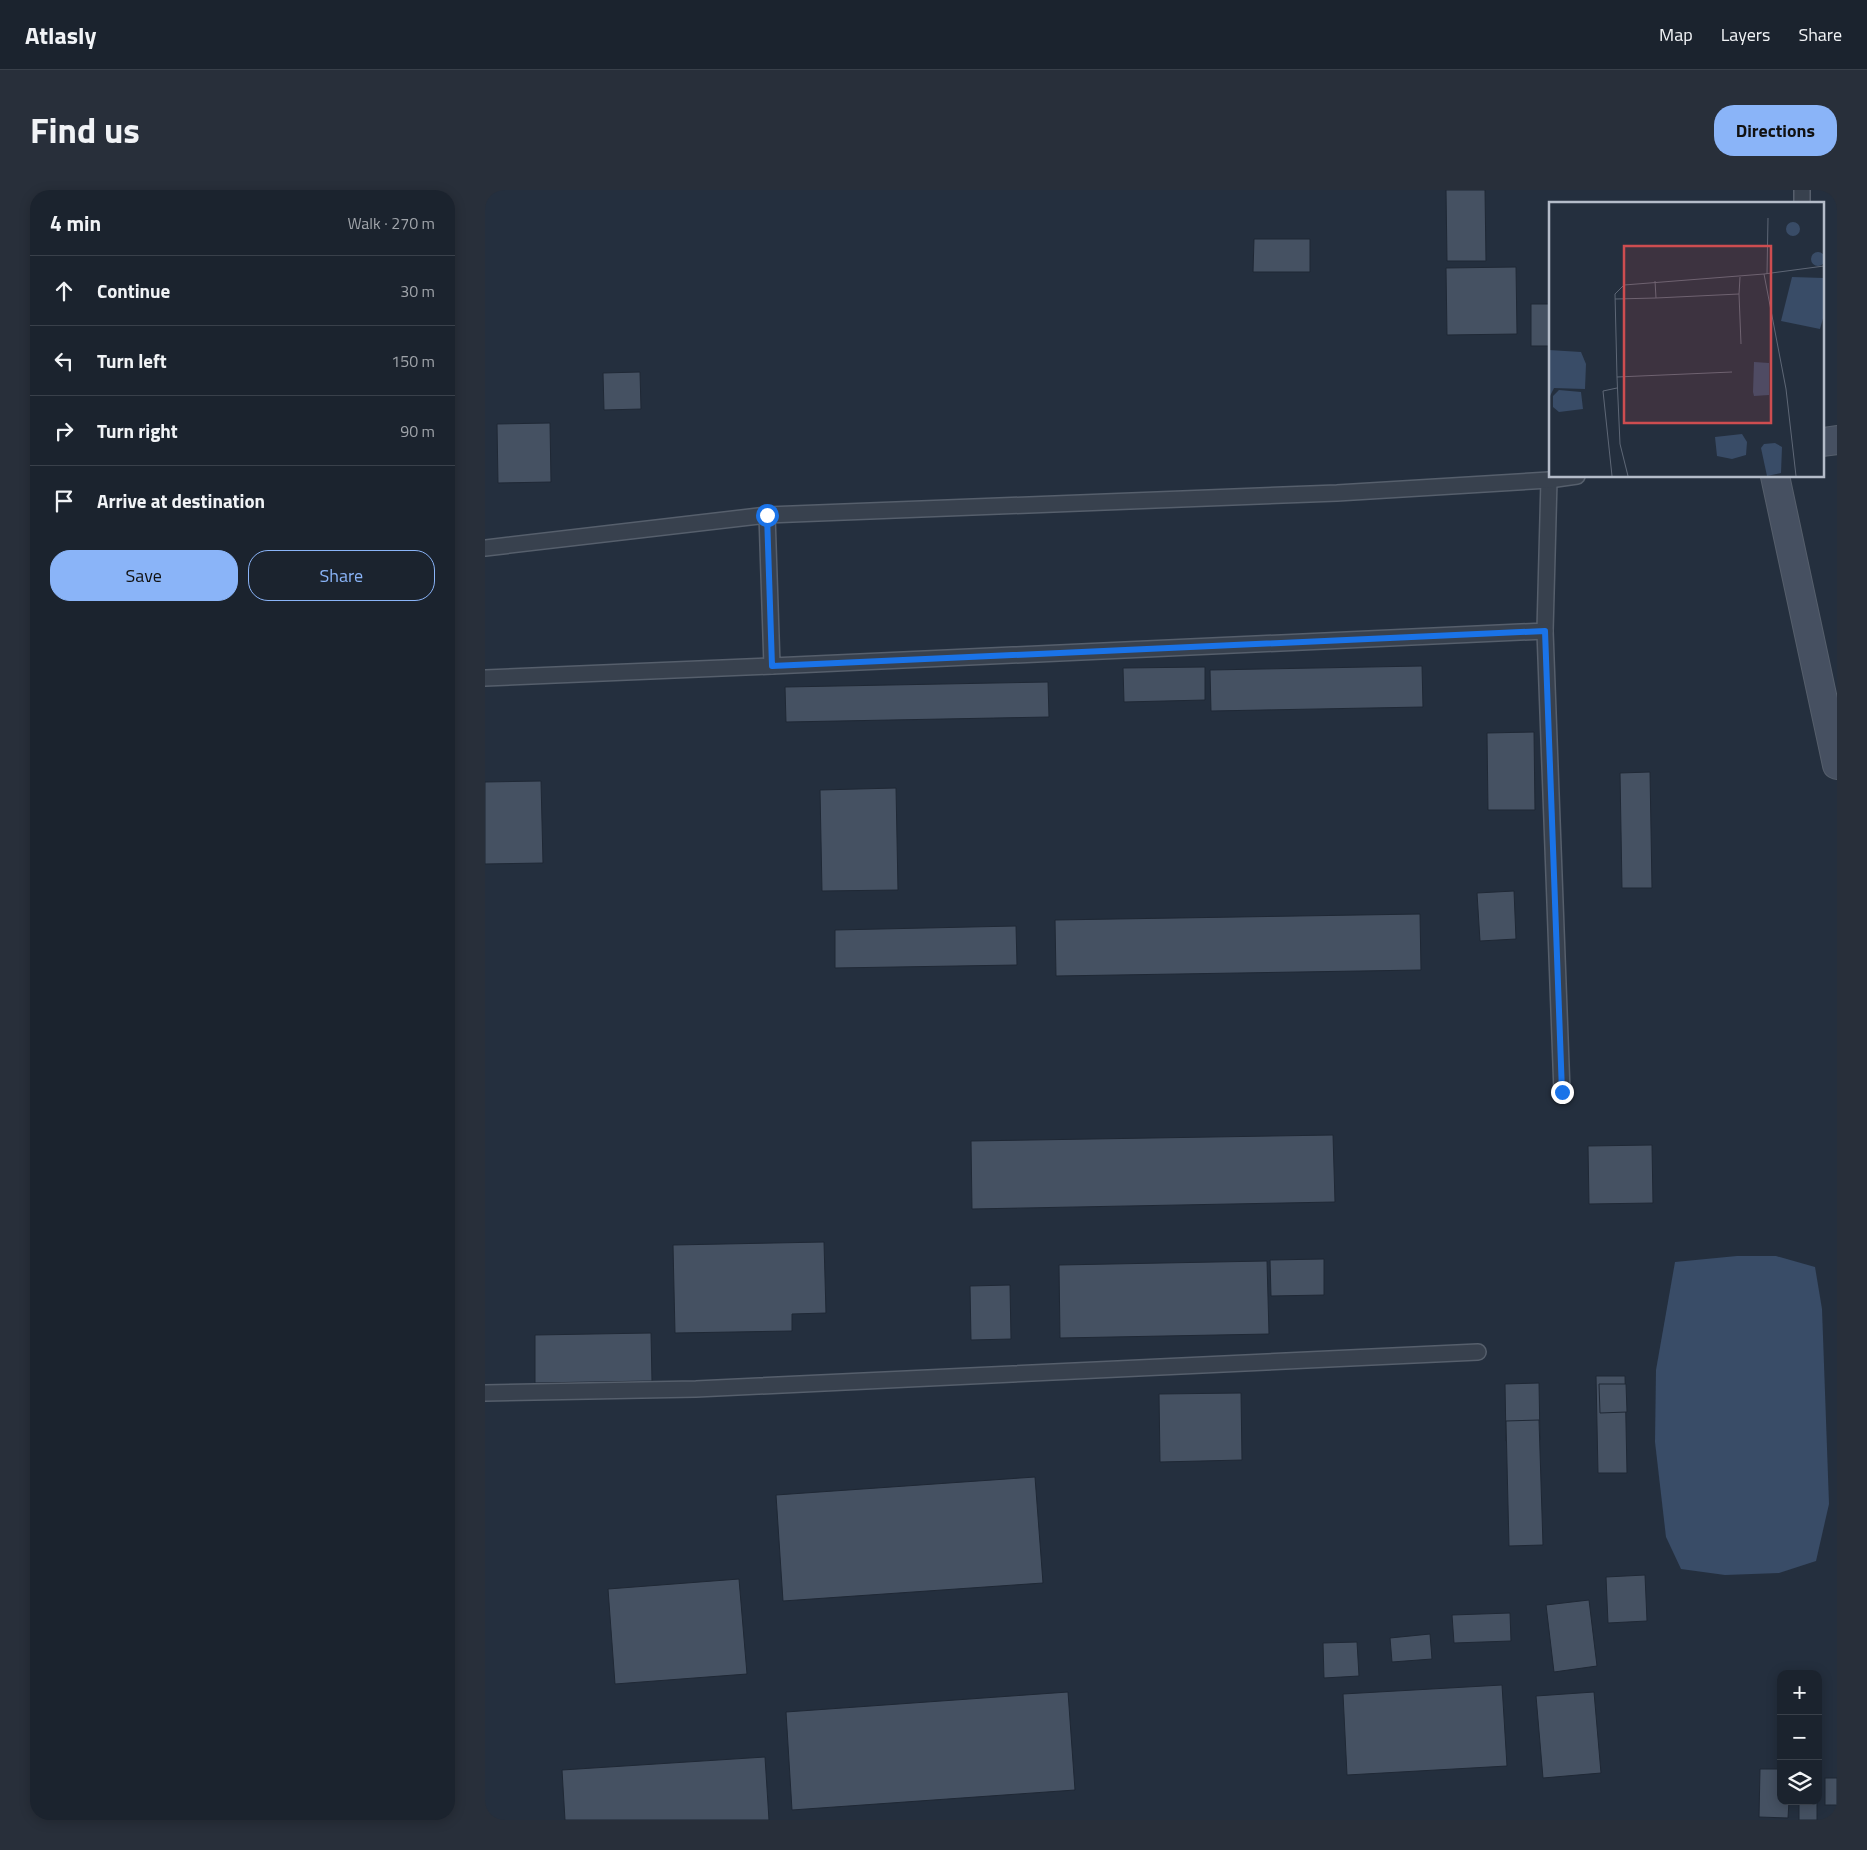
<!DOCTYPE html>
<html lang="en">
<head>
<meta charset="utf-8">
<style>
  :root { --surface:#1b232e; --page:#282f3a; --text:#f1f3f6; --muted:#a0a4aa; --line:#39404a; --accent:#8ab4f8 }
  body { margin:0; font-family:"Titillium Web",sans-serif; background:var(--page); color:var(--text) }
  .controls { position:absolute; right:15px; bottom:15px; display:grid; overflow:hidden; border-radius:10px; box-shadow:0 2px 12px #0003 }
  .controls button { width:45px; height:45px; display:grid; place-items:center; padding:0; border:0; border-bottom:1px solid var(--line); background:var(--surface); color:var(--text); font:25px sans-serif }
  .stop { position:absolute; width:15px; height:15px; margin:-11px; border:4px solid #1a73e8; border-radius:50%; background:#fff }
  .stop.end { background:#1a73e8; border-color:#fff; box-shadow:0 1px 5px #0008 }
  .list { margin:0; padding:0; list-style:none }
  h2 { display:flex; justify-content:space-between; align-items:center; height:65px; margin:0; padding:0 20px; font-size:21px }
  h2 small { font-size:16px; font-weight:400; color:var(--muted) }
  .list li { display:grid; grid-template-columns:32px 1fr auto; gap:15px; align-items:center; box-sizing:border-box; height:70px; padding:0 20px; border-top:1px solid var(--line) }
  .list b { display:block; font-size:19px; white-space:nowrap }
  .list em { font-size:16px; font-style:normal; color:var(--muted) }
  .actions { display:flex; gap:10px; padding:15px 20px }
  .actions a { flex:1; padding:11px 0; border:1px solid var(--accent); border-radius:20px; text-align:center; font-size:18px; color:var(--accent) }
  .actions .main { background:var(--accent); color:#111 }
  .icon { flex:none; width:28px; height:28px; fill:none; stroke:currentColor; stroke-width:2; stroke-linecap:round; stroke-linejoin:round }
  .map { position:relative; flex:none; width:1352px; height:1630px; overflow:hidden; border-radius:20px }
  header { display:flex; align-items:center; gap:30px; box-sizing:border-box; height:70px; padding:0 25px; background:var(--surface); border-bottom:1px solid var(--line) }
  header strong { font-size:24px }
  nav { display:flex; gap:28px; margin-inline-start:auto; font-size:18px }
  .intro { display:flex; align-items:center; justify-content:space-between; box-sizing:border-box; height:120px; padding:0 30px }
  h1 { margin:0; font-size:35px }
  .button { padding:12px 22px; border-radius:20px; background:var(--accent); color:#111; font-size:18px; font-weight:700 }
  main { display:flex; gap:30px; padding:0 30px }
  aside { flex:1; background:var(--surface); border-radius:20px; box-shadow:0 2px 12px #0003 }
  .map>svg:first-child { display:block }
  .water { fill:#394c67 }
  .building { fill:#455162; stroke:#1f2835 }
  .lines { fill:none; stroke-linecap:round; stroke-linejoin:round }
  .lane-casing { stroke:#565f6c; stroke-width:18 }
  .secondary-casing { stroke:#565f6c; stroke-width:30 }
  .lane { stroke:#38414e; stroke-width:15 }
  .secondary { stroke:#465061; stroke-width:28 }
  .route { stroke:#1a73e8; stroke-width:6 }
  .inset-road { fill:none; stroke:#5e6776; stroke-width:1 }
  .view { fill:#ce4d50; fill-opacity:0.15; stroke:#ce4d50; stroke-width:2.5 }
  .inset-edge { fill:none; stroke:#b4bcc9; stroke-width:2.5 }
</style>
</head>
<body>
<header>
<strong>Atlasly</strong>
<nav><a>Map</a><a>Layers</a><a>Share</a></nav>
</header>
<div class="intro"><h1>Find us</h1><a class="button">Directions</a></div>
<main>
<aside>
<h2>4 min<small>Walk · 270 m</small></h2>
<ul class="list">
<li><svg class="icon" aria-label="ahead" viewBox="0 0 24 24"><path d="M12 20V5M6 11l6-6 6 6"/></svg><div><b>Continue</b></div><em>30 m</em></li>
<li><svg class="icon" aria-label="left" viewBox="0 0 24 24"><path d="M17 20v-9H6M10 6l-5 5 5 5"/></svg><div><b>Turn left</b></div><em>150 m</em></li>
<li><svg class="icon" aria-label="right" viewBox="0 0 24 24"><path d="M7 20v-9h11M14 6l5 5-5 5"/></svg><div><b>Turn right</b></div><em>90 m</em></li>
<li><svg class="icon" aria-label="arrive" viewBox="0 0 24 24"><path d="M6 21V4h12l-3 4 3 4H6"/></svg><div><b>Arrive at destination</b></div></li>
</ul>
<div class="actions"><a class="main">Save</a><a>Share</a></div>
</aside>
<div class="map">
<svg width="1352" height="1630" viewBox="0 0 1352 1630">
  <rect width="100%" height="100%" fill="#242f3e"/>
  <!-- water -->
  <path class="water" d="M1252,1066H1291L1330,1077L1337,1119L1344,1314L1331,1371L1294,1383L1240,1385L1196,1379L1181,1347L1170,1252L1171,1180L1190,1072Z"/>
  <!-- building -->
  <g class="building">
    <path d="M961,0H1000L1001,71H962Z"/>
    <path d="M769,49H825V82H768Z"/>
    <path d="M1031,77L1032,144L962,145L961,78Z"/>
    <rect x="1046" y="114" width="20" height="42"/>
    <path d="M155,182L156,219L119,220L118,183Z"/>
    <path d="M65,233L66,292L13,293L12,234Z"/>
    <path d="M937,476L938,517L726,521L725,480Z"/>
    <path d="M720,477V510L639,512L638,478Z"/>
    <path d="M563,492L564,527L301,532L300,497Z"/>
    <path d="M1049,542L1050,620H1003L1002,543Z"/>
    <path d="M1165,582L1167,698H1137L1135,583Z"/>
    <path d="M56,591L58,673L0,674V592Z"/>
    <path d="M411,598L413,700L337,701L335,600Z"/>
    <path d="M1029,701L1031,749L995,751L992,703Z"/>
    <path d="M935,724L936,780L571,786L570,730Z"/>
    <path d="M531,736L532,775L350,778V740Z"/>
    <path d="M848,945L850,1012L487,1019L486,951Z"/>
    <path d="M1167,955L1168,1013L1104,1014L1103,956Z"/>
    <path d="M339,1052L341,1123L307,1124V1141L190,1143L188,1055Z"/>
    <path d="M839,1069V1105L786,1106L785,1070Z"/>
    <path d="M782,1071L784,1144L575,1148L574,1075Z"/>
    <path d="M525,1095L526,1149L486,1150L485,1096Z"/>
    <path d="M166,1143L167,1191L50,1193V1145Z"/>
    <path d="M1111,1186H1140L1142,1283H1113Z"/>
    <path d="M1054,1193L1055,1250L1021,1251L1020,1194Z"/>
    <path d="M1114,1194H1141L1142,1222L1115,1223Z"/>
    <path d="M756,1203L757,1270L675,1272L674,1204Z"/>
    <path d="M1054,1230L1058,1355L1024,1356L1021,1231Z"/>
    <path d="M550,1287L558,1393L298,1411L291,1305Z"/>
    <path d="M1160,1385L1162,1431L1123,1433L1121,1387Z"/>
    <path d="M254,1389L262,1484L130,1494L123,1399Z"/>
    <path d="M1104,1410L1112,1476L1069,1482L1061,1415Z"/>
    <path d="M1025,1423L1026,1451L969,1453L967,1425Z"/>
    <path d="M945,1444L947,1469L907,1472L905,1448Z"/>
    <path d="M872,1452L874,1486L839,1488L838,1453Z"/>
    <path d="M1017,1495L1022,1576L862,1585L858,1504Z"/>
    <path d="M583,1502L590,1600L307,1620L301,1522Z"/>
    <path d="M1109,1502L1116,1583L1058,1588L1051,1506Z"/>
    <path d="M280,1567L284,1630H80L77,1580Z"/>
    <path d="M1275,1579H1296V1611H1304L1303,1628L1274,1627Z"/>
    <rect x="1340" y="1588" width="12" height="27"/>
    <rect x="1314" y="1611" width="18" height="19"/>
  </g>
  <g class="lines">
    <!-- lane casing -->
    <g class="lane-casing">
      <g id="lane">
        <path d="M1317,14V0"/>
        <path d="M282,325L287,476L1060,441L1064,290"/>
        <path d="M0,358L282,325L852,303L1064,290L1092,286"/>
        <path d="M1060,441L1077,902"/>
        <path d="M0,488L287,476"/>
        <path d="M0,1203L211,1199L993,1162"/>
      </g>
    </g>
    <!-- secondary casing -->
    <g class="secondary-casing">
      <g id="secondary">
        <path d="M1338,252L1352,250"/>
        <path d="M1290,286L1352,575"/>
      </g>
    </g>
    <!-- lane -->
    <use href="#lane" class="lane"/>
    <!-- secondary -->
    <use href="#secondary" class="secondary"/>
  </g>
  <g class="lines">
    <!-- route -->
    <path class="route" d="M282,325L287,476L1060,441L1077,902"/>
  </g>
  <!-- overview -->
  <g transform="translate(1064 12)">
    <rect width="275" height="275" fill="#242f3e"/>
    <path d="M237 27a7 7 0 1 1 14 0a7 7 0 1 1-14 0ZM262 57a7 7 0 1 1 14 0a7 7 0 1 1-14 0ZM243,75L275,76V113L271,127L232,119ZM0,148L32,150L37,162L36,187L5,186L0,196ZM205,160L220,161V193L205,194L204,190ZM10,188L32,190L34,207L10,210L4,205V194ZM193,232L198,240L197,253L183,257L168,254L166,235ZM226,241L233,245L232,271L218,274L212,246L215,242Z" fill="#394c67"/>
    <path class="inset-road" d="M218,72L219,16M106,79L107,96L190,92L191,75M190,92L192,142M66,97L107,96M183,170L68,175L66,92L75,83L215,72M68,175L71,242L79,274M63,274L54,189L68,186M247,274L237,187L215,72L275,64"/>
    <path class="view" d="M75,44H222V221H75Z"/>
    <rect width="275" height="275" class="inset-edge"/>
  </g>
</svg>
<div class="controls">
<button>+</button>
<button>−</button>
<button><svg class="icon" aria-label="layers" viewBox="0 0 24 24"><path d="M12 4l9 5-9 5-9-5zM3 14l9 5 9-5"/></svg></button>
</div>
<div class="stop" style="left:282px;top:325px"></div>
<div class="stop end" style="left:1077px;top:902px"></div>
</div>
</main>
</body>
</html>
